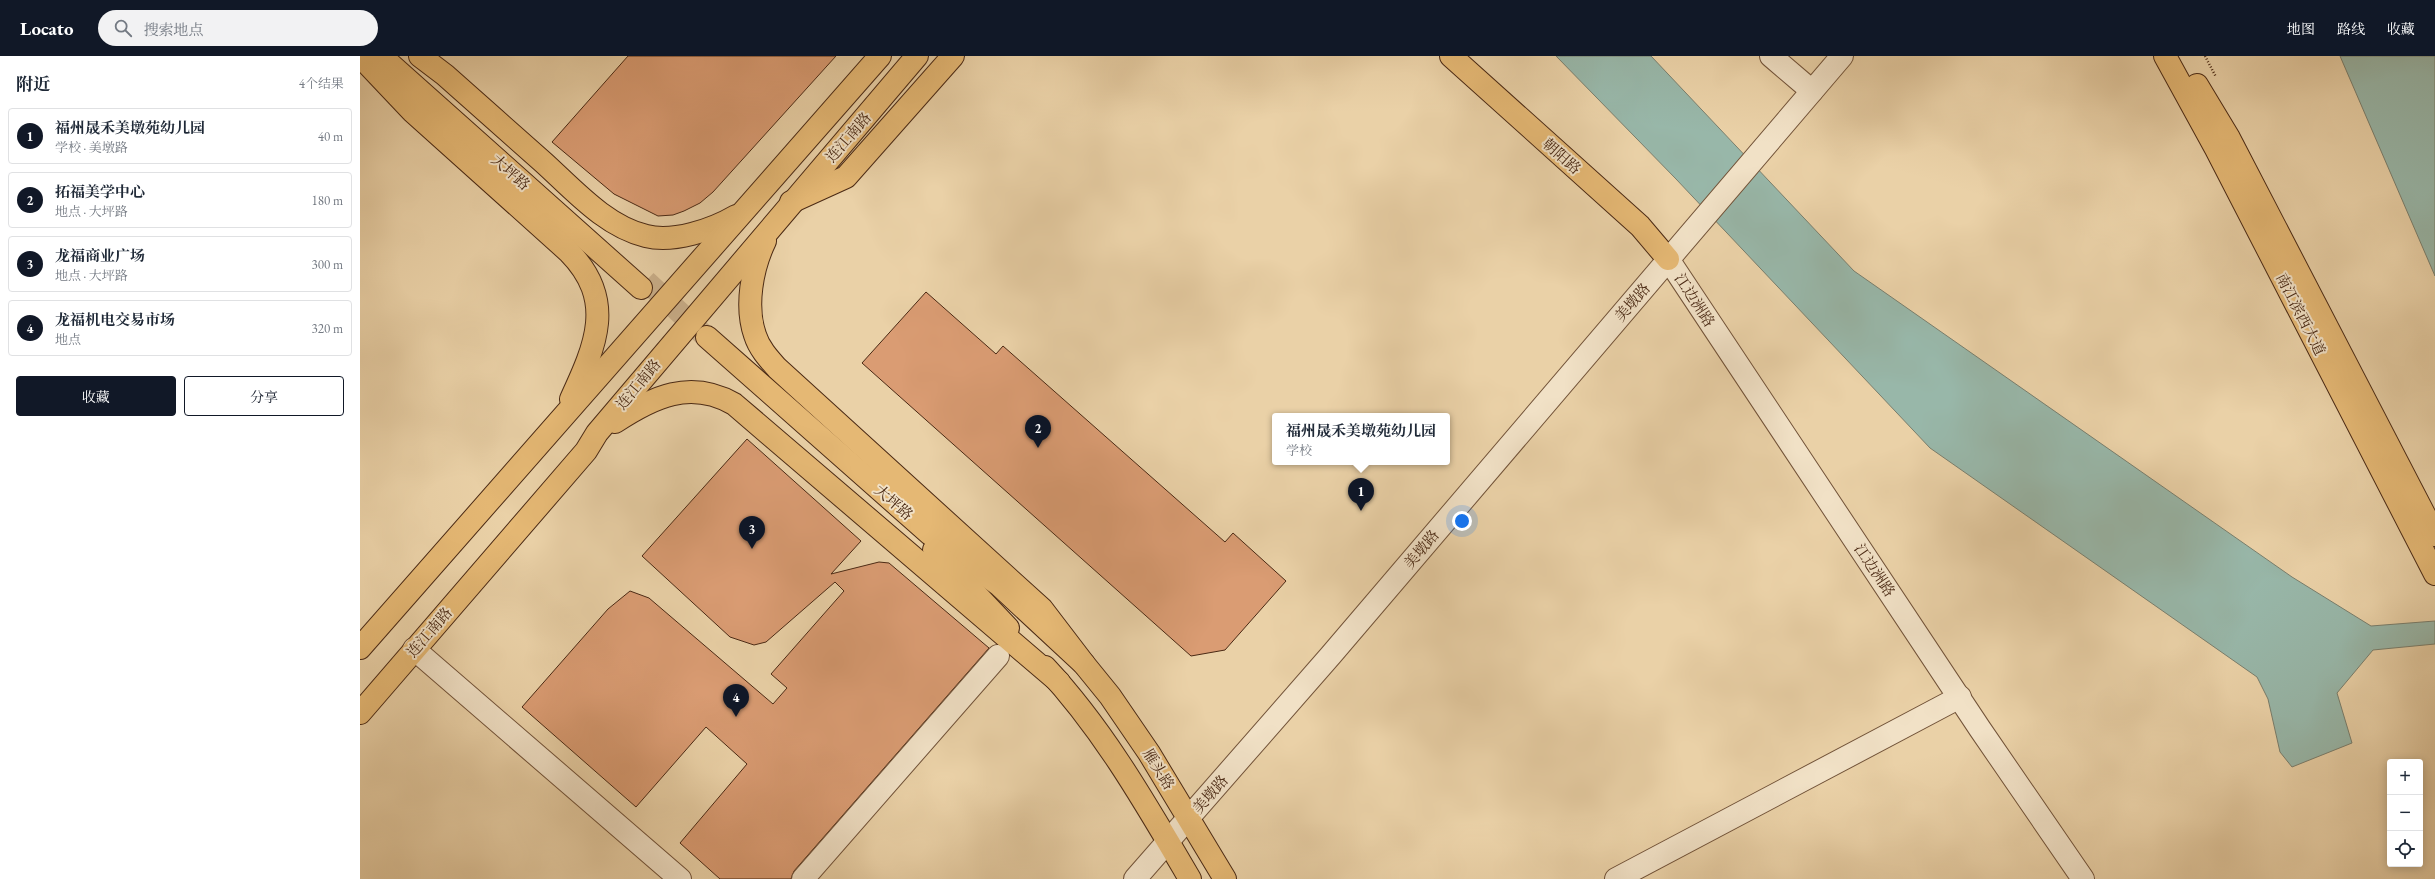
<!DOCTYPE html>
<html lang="zh">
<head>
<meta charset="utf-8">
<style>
  :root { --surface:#fff; --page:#f2f2f3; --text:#1f2937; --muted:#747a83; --line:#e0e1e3; --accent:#111827 }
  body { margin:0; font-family:"EB Garamond","Noto Serif SC",serif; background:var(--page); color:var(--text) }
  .controls { position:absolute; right:12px; bottom:12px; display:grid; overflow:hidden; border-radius:4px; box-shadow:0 2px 10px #0003 }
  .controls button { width:36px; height:36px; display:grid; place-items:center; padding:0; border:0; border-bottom:1px solid var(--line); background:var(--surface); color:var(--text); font:20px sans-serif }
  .you { position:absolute; left:1102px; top:465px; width:14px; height:14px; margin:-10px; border:3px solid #fff; border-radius:50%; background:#1a73e8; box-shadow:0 0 0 6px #1a73e833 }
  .badge { display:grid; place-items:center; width:26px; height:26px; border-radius:50%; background:var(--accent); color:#fff; font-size:13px; font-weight:700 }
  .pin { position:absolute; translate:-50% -33px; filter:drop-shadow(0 1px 2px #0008) }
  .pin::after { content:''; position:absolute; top:21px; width:14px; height:12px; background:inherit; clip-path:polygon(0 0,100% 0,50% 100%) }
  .popup { position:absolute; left:912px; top:357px; width:178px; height:52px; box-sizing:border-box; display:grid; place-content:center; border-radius:4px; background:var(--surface); filter:drop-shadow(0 1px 3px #0005); font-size:13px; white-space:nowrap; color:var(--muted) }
  .popup b { font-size:15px; color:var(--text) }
  .popup::after { content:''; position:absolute; left:50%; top:100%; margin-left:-8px; border:8px solid transparent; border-top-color:var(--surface) }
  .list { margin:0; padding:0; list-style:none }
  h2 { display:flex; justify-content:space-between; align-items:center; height:52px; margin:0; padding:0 16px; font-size:17px }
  h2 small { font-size:13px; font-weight:400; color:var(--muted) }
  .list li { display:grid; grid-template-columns:26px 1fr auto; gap:12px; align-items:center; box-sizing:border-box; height:56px; margin:0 8px 8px; padding:0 8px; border:1px solid var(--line); border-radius:4px }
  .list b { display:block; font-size:15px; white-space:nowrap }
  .list p { margin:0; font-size:13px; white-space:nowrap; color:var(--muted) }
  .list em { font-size:13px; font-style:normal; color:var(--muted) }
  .actions { display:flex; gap:8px; padding:12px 16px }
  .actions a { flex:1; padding:9px 0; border:1px solid var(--accent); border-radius:4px; text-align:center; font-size:14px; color:var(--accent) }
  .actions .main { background:var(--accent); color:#fff }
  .icon { flex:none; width:22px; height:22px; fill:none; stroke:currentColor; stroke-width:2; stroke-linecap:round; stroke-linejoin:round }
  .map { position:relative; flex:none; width:2075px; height:823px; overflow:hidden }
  header { display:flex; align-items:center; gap:24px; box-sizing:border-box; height:56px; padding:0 20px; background:var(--accent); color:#fff }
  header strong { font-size:19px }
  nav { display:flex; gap:22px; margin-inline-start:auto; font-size:14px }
  .search { width:280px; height:36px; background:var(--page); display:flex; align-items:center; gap:10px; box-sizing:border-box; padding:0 14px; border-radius:22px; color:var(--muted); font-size:15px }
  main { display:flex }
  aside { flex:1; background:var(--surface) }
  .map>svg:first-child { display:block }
  .water { fill:#98b7a9; stroke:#797e6d }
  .building { fill:#da9c73; stroke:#4a2914 }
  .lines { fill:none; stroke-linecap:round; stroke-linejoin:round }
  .major-tunnel { stroke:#caaf8a; stroke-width:22; stroke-dasharray:22 11; stroke-linecap:butt }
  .minor-casing { stroke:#725339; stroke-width:24 }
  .major-casing { stroke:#4a2914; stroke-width:24 }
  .highway-casing { stroke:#4a2914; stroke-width:24 }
  .path { stroke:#4a2914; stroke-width:2.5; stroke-dasharray:1 2; stroke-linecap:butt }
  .minor { stroke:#f1e1c6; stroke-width:22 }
  .major { stroke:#e5b874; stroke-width:22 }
  .highway { stroke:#e5b874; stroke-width:22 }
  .labels { text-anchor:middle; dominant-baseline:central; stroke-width:4; stroke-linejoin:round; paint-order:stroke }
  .street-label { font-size:15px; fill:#4a2914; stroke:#f1e1c6 }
</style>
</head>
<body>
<header>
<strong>Locato</strong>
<div class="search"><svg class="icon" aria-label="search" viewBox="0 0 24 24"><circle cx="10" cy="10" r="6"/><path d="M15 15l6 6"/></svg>搜索地点</div>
<nav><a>地图</a><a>路线</a><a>收藏</a></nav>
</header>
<main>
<aside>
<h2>附近<small>4个结果</small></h2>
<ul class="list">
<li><span class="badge">1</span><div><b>福州晟禾美墩苑幼儿园</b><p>学校 · 美墩路</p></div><em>40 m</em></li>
<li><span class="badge">2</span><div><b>拓福美学中心</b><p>地点 · 大坪路</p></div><em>180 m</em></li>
<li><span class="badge">3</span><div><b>龙福商业广场</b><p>地点 · 大坪路</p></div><em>300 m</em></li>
<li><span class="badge">4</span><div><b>龙福机电交易市场</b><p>地点</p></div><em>320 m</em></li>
</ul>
<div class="actions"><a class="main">收藏</a><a>分享</a></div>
</aside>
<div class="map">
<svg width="2075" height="823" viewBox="0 0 2075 823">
  <rect width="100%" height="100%" fill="#ead1a7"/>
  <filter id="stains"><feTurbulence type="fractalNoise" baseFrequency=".005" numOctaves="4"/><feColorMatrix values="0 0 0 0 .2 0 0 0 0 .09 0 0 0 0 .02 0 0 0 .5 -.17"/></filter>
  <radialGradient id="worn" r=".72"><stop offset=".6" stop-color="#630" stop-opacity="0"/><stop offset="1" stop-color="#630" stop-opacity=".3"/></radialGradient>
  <!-- water -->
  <g class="water">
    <path d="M1196,0H1291L1494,215L1932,521L2011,570L2075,565V588L2013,594L1977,637L1992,687L1932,711L1920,696L1908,643L1897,621L1570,392L1316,123Z"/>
    <path d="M1980,0H2075V220Z"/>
  </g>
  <!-- building -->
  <g class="building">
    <path d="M268,0H476L353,136L340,147L324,155L313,159L298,160L254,138L192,86Z"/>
    <path d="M566,236L636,298L643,290L865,486L873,477L926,525L865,594L831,600L502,307Z"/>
    <path d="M387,383L501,485L471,518L519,506L529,507L629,592L434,815L431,823H360L320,787L387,708L346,671L276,751L162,651L248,553L270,535L289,542L413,648L427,632L411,618L484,535L475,526L406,586L394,589L370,581L282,500Z"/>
  </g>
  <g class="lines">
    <!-- major-tunnel -->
    <path class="major-tunnel" d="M286,225L345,280"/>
    <!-- minor casing -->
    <g class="minor-casing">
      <g id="minor">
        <path d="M1411,0L1452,35"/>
        <path d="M1308,203L1620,673L1723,823"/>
        <path d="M54,593L320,823"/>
        <path d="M443,823L638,600"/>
        <path d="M775,823L971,599L1482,0"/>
        <path d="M1256,823L1600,641"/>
      </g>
    </g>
    <!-- major casing -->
    <g class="major-casing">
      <g id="major">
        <path d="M21,0L281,232"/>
        <path d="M1091,0L1280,170L1308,203"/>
        <path d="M1805,0L1856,93L2075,518"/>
        <path d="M1837,29L1869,82L2075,479"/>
        <path d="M431,146L486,121L593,0"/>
        <path d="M347,281L570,478L639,529L724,608L750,640L789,697L865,823"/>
        <path d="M574,494L648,572"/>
        <path d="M685,611C744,674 787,750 830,823"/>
      </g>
    </g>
    <!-- highway casing -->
    <g class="highway-casing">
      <g id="highway">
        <path d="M0,0L52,55L209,196C256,244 236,289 211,343"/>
        <path d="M60,0L85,19C118,48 150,77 183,106C214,134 245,170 286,180C313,187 352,174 376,160"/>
        <path d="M405,185C392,212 385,250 395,279C399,292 408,302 417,312L682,553L724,608"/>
        <path d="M255,366C293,341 330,323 374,348L699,626"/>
        <path d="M0,592L520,0"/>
        <path d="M0,657L226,395L237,377L557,0"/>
      </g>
    </g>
    <!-- path -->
    <path class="path" d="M1845,0L1856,21"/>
    <!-- minor -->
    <use href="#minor" class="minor"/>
    <!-- major -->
    <use href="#major" class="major"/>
    <!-- highway -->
    <use href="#highway" class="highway"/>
  </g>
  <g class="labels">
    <!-- street labels -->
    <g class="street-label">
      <text transform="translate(488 81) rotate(-49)">连江南路</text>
      <text transform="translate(1202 100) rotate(42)">朝阳路</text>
      <text transform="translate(151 116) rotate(42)">大坪路</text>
      <text transform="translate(1335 244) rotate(57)">江边洲路</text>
      <text transform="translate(1272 246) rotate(-49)">美墩路</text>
      <text transform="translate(1941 258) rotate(63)">南江滨西大道</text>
      <text transform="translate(278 328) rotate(-50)">连江南路</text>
      <text transform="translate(534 446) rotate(41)">大坪路</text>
      <text transform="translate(1061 493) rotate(-50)">美墩路</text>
      <text transform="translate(1515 514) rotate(56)">江边洲路</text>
      <text transform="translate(69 576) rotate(-49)">连江南路</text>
      <text transform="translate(799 713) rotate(58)">雁头路</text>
      <text transform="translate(850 738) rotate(-49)">美墩路</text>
    </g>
  </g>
  <rect width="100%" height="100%" filter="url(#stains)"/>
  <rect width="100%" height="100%" fill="url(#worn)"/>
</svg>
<div class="controls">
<button>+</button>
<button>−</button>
<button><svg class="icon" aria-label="locate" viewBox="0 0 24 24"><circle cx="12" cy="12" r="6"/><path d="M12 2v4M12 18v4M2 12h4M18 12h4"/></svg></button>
</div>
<div class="you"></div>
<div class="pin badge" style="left:1001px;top:455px">1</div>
<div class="popup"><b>福州晟禾美墩苑幼儿园</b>学校</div>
<div class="pin badge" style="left:678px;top:392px">2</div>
<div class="pin badge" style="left:392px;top:493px">3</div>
<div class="pin badge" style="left:376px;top:661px">4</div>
</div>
</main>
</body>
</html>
